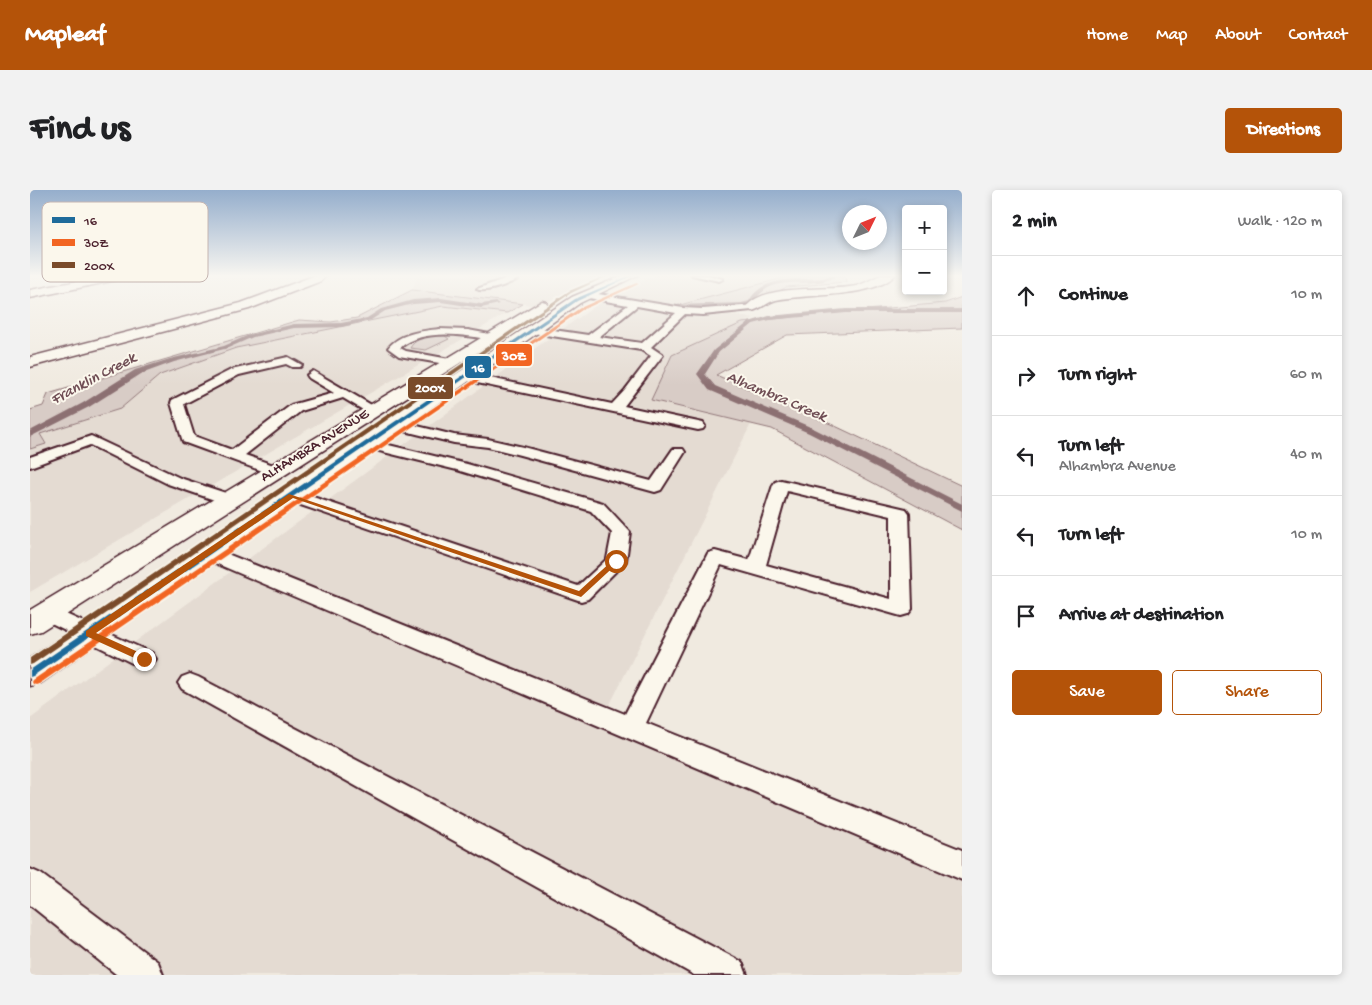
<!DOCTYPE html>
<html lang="en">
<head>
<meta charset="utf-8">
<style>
  :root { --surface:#fff; --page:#f2f2f2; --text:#202124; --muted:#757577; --line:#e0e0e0; --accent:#b45309 }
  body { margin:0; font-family:"Gochi Hand",sans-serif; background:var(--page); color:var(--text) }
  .controls { position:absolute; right:15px; top:15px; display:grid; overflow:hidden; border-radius:5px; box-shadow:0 2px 8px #0003 }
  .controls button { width:45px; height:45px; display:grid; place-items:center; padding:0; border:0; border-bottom:1px solid var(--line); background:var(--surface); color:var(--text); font:25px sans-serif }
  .compass { position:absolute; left:812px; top:15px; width:45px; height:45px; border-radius:50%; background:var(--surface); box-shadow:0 2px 8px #0003; rotate:47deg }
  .stop { position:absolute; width:15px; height:15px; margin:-11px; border:4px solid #b45309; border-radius:50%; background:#fff }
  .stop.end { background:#b45309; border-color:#fff; box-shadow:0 1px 5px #0008 }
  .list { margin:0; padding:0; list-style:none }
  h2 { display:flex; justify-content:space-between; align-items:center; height:65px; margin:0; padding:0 20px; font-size:21px }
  h2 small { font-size:16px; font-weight:400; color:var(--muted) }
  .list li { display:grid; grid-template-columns:32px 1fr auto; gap:15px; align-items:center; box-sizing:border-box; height:80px; padding:0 20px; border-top:1px solid var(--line) }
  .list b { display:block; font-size:19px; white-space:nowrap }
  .list p { margin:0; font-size:16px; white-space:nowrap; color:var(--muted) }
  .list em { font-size:16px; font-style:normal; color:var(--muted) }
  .actions { display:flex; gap:10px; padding:15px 20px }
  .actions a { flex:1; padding:11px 0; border:1px solid var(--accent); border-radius:5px; text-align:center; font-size:18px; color:var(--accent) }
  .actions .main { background:var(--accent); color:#fff }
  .icon { flex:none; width:28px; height:28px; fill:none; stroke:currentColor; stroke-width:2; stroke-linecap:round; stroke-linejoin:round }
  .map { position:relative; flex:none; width:932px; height:785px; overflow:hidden; border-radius:5px }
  header { display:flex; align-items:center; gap:30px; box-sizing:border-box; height:70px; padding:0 25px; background:var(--accent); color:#fff }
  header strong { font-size:24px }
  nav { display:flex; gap:28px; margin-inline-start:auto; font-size:18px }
  .intro { display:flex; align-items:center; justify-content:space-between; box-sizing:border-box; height:120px; padding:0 30px }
  h1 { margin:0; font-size:35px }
  .button { padding:12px 22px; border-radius:5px; background:var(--accent); color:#fff; font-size:18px; font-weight:700 }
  main { display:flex; gap:30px; padding:0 30px }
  aside { flex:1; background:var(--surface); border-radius:5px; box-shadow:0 2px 8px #0003 }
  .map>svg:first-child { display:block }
  .built { fill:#e4dbd2 }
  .green { fill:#d8ccc6; stroke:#917678 }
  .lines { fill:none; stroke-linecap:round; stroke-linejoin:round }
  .stream { fill:#8c6f72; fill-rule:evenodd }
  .lane-casing { stroke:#4a1f2b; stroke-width:4 }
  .street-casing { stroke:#4a1f2b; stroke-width:3 }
  .secondary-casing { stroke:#4a1f2b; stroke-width:3 }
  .lane { fill:#fbf7ec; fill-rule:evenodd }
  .street { fill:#fbf7ec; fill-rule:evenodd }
  .secondary { fill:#fbf7ec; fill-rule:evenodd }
  .bus-1-casing { stroke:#fbf7ec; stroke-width:3 }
  .bus-2-casing { stroke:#fbf7ec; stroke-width:3 }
  .bus-3-casing { stroke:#fbf7ec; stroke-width:3 }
  .bus-1 { fill:#1e6b9b; fill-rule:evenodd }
  .bus-2 { fill:#f26522; fill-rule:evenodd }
  .bus-3 { fill:#7a4b2a; fill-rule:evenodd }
  .route { fill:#b45309 }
  .labels { text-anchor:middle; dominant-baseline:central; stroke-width:4; stroke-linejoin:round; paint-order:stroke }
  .far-street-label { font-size:15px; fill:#4a1f2b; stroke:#fbf7ec }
  .far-water-label { font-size:16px; font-style:italic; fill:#704e55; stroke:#fbf7ec }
  .key { fill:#fbf7ec; stroke:#c6b6b2; stroke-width:1 }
  .key-label { font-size:14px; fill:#4a1f2b }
  .line-badge { stroke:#fbf7ec; stroke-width:2 }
  .badge-label { font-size:14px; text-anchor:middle; font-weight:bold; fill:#fff }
</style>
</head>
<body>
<header>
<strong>Mapleaf</strong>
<nav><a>Home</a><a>Map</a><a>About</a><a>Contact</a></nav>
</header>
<div class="intro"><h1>Find us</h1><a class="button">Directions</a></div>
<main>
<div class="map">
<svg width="932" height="785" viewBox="0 0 932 785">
  <rect width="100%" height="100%" fill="#f0eae0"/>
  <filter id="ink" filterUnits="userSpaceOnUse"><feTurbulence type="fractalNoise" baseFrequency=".02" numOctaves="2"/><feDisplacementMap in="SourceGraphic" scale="10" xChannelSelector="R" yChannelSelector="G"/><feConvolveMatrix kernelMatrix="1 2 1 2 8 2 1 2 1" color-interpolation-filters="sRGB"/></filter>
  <g filter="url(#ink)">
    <!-- built -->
    <g class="built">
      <path d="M388,85H574L552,93L509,116L382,100Z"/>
      <path d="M626,85H765L651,115L724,128L642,165L621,210L721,234L574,526L932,675V785H0V529L511,154L580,106Z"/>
      <path d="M413,116L477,123L0,402V259L16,254L10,244L90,219L130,185L205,158Z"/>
    </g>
    <!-- green -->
    <g class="green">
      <path d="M765,85H815L816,92L756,97L741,107L722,117L673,122L642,117Z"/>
      <path d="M382,100L493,114L477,123L413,116L206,158L130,185L90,219L10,244L16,254L0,259V220L13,216L18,204L269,130L301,132L327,128Z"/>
      <path d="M932,107V138L757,145L686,185L803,235L932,296V340L742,239L621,210L642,165L712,133L769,126L915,113Z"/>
      <path d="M401,146H415L419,149L396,160L380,158C384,150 393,148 401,146Z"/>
    </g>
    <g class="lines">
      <!-- stream -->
      <g class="stream">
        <path d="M801,85H805V87C777,101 743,80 723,113L712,117L642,119L639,117L642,115L711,113L719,111C734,85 767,90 793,88Z"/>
        <path d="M411,108L451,114L466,112L469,114L451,118L411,112L383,114L355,121L341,130L311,137L264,138L223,147L198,158L144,172L111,184L59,217L0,247V241L53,213L105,180L140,169L194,156L219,145L264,134L311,133L337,128L351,119L383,110Z"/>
        <path d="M816,119H932V123H816L739,130L723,134L689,162L675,184L685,196L785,239L932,314V321L779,243L679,200L667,184L684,160L719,132L739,126Z"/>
      </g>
      <!-- lane casing -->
      <g class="lane-casing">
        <g id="lane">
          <path d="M485,85H493C487,92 454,104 447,99Z"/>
          <path d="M662,85H678L693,89L689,91Z"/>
          <path d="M556,102L653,118L673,119L725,115L727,117L722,120L673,125L655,124L621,157L633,165L594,216L673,233L675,236L673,239L668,240L433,190L431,187L437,183L582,214L595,200L621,166L611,160L503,143L498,140L503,137L558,145L598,115L553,107L552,105ZM607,116L646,123L612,153L569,147Z"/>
          <path d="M409,139L438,140L465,145L466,147L461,150C434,145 393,138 370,158L376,161L425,170L427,172L425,174L421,175L369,166L358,158C370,143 391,141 409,139Z"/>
          <path d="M258,167L272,175L270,177H262L256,174L209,185L154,214L164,246L202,260L261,215L304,203L279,188L277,185L283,181L350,220L348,223H338L313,208L271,221L215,265L252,278L254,281L252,284L246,286L153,252L141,213L142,210L201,180Z"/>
          <path d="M367,231L424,245L458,249L493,257L621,291L643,259H653L655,262L631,300L625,302L490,265L458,257L424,253L362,238L360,235Z"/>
          <path d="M61,246L150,288L205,306L207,310L205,314L199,315L138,294L60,255L0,277V267Z"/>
          <path d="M338,250L437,274L573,313L600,342L596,371L558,409L551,411L256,310L254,306L256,302H268L548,396L577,369L582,343L561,321L427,280L333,257L331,254L333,251Z"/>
          <path d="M751,290L876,319L879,323L882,419L878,424L871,426L691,375L616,533L932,660V690L171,367L169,363L171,359L178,357L185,359L595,524L676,367L678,363L685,361L719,370L743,295L745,292ZM757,301L861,326V409L736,375Z"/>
          <path d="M18,416L122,463L126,469L122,475L114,477L106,475L11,428L7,423L11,418Z"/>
          <path d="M160,484L168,487L712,772L717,785H664L152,499L148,493L152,487Z"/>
          <path d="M0,679L11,684L128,772L133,785H87L0,715Z"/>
        </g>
      </g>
      <!-- street casing -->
      <g class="street-casing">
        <g id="street">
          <path d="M81,85H102L97,88L0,108V100Z"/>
          <path d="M286,85H297L291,91L219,119L0,177V167L211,113Z"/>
          <path d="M851,85H865C843,109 778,103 746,110C738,112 731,119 722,121L716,117C736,92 797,102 826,96C834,94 843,88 851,85Z"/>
        </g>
      </g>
      <!-- secondary casing -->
      <g class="secondary-casing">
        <g id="secondary">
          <path d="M594,85H608L550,113L11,493L0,496V468L542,107Z"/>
          <path d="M512,111L516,112L518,115L516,118L11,441L0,444V420Z"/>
        </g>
      </g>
      <!-- lane -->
      <use href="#lane" class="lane"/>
      <!-- street -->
      <use href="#street" class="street"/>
      <!-- secondary -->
      <use href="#secondary" class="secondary"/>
      <!-- bus-1 casing -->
      <g class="bus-1-casing">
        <path id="bus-1" d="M601,85H604L547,111L3,486L0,487V480L545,109Z"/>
      </g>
      <!-- bus-2 casing -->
      <g class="bus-2-casing">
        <path id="bus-2" d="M606,93L609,94L552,120L9,494L6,495L3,494L2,492L3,490L550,118Z"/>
      </g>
      <!-- bus-3 casing -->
      <g class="bus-3-casing">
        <path id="bus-3" d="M577,85H580L541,103L3,474L0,475V468L539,101Z"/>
      </g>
      <!-- bus-1 -->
      <use href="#bus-1" class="bus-1"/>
      <!-- bus-2 -->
      <use href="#bus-2" class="bus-2"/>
      <!-- bus-3 -->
      <use href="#bus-3" class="bus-3"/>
    </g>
  </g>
  <!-- sky -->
  <linearGradient id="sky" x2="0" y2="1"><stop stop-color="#95aecc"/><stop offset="0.44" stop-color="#f8f6f1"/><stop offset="1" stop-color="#f8f6f1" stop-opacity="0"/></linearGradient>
  <rect width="932" height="195" fill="url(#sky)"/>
  <!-- route -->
  <path class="route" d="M259,304L549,401L583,370L590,371L551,407L263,308L66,443L117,466V471H111L56,446V441Z"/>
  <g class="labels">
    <!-- far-street labels -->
    <g class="far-street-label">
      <text transform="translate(285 256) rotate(-32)">ALHAMBRA AVENUE</text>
    </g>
    <!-- far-water labels -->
    <g class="far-water-label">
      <text transform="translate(64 190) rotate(-28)">Franklin Creek</text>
      <text transform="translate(746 208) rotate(23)">Alhambra Creek</text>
    </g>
  </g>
  <!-- legend -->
  <rect x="12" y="12" width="166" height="80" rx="8" class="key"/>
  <rect x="22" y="27" width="23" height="6" fill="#1e6b9b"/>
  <rect x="22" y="49" width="23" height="7" fill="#f26522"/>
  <rect x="22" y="72" width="23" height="6" fill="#7a4b2a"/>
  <g class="key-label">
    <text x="54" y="35">16</text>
    <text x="54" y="57">30Z</text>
    <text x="54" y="80">200X</text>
  </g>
  <g class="line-badge">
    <rect x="465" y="153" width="38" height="24" rx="5" fill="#f26522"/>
    <rect x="434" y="165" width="28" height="24" rx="5" fill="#1e6b9b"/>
    <rect x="377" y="186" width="47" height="24" rx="5" fill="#7a4b2a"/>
  </g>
  <g class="badge-label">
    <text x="484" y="170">30Z</text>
    <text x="448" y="182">16</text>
    <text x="400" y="202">200X</text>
  </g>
</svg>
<div class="controls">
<button>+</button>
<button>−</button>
</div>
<svg class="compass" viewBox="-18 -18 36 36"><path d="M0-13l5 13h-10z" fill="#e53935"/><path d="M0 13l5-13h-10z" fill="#757577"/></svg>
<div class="stop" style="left:586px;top:371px"></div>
<div class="stop end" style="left:114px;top:469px"></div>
</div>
<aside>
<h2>2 min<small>Walk · 120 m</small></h2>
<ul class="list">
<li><svg class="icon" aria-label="ahead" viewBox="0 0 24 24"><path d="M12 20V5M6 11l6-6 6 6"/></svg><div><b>Continue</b></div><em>10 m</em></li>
<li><svg class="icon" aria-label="right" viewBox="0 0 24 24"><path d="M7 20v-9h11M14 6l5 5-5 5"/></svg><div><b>Turn right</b></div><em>60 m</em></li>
<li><svg class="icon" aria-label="left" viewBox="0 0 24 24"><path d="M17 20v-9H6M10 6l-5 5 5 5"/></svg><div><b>Turn left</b><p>Alhambra Avenue</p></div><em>40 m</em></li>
<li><svg class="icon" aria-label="left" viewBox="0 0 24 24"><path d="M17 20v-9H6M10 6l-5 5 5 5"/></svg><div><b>Turn left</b></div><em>10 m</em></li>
<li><svg class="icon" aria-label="arrive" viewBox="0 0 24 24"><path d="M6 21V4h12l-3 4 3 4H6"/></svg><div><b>Arrive at destination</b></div></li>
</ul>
<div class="actions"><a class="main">Save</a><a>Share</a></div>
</aside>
</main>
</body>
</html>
